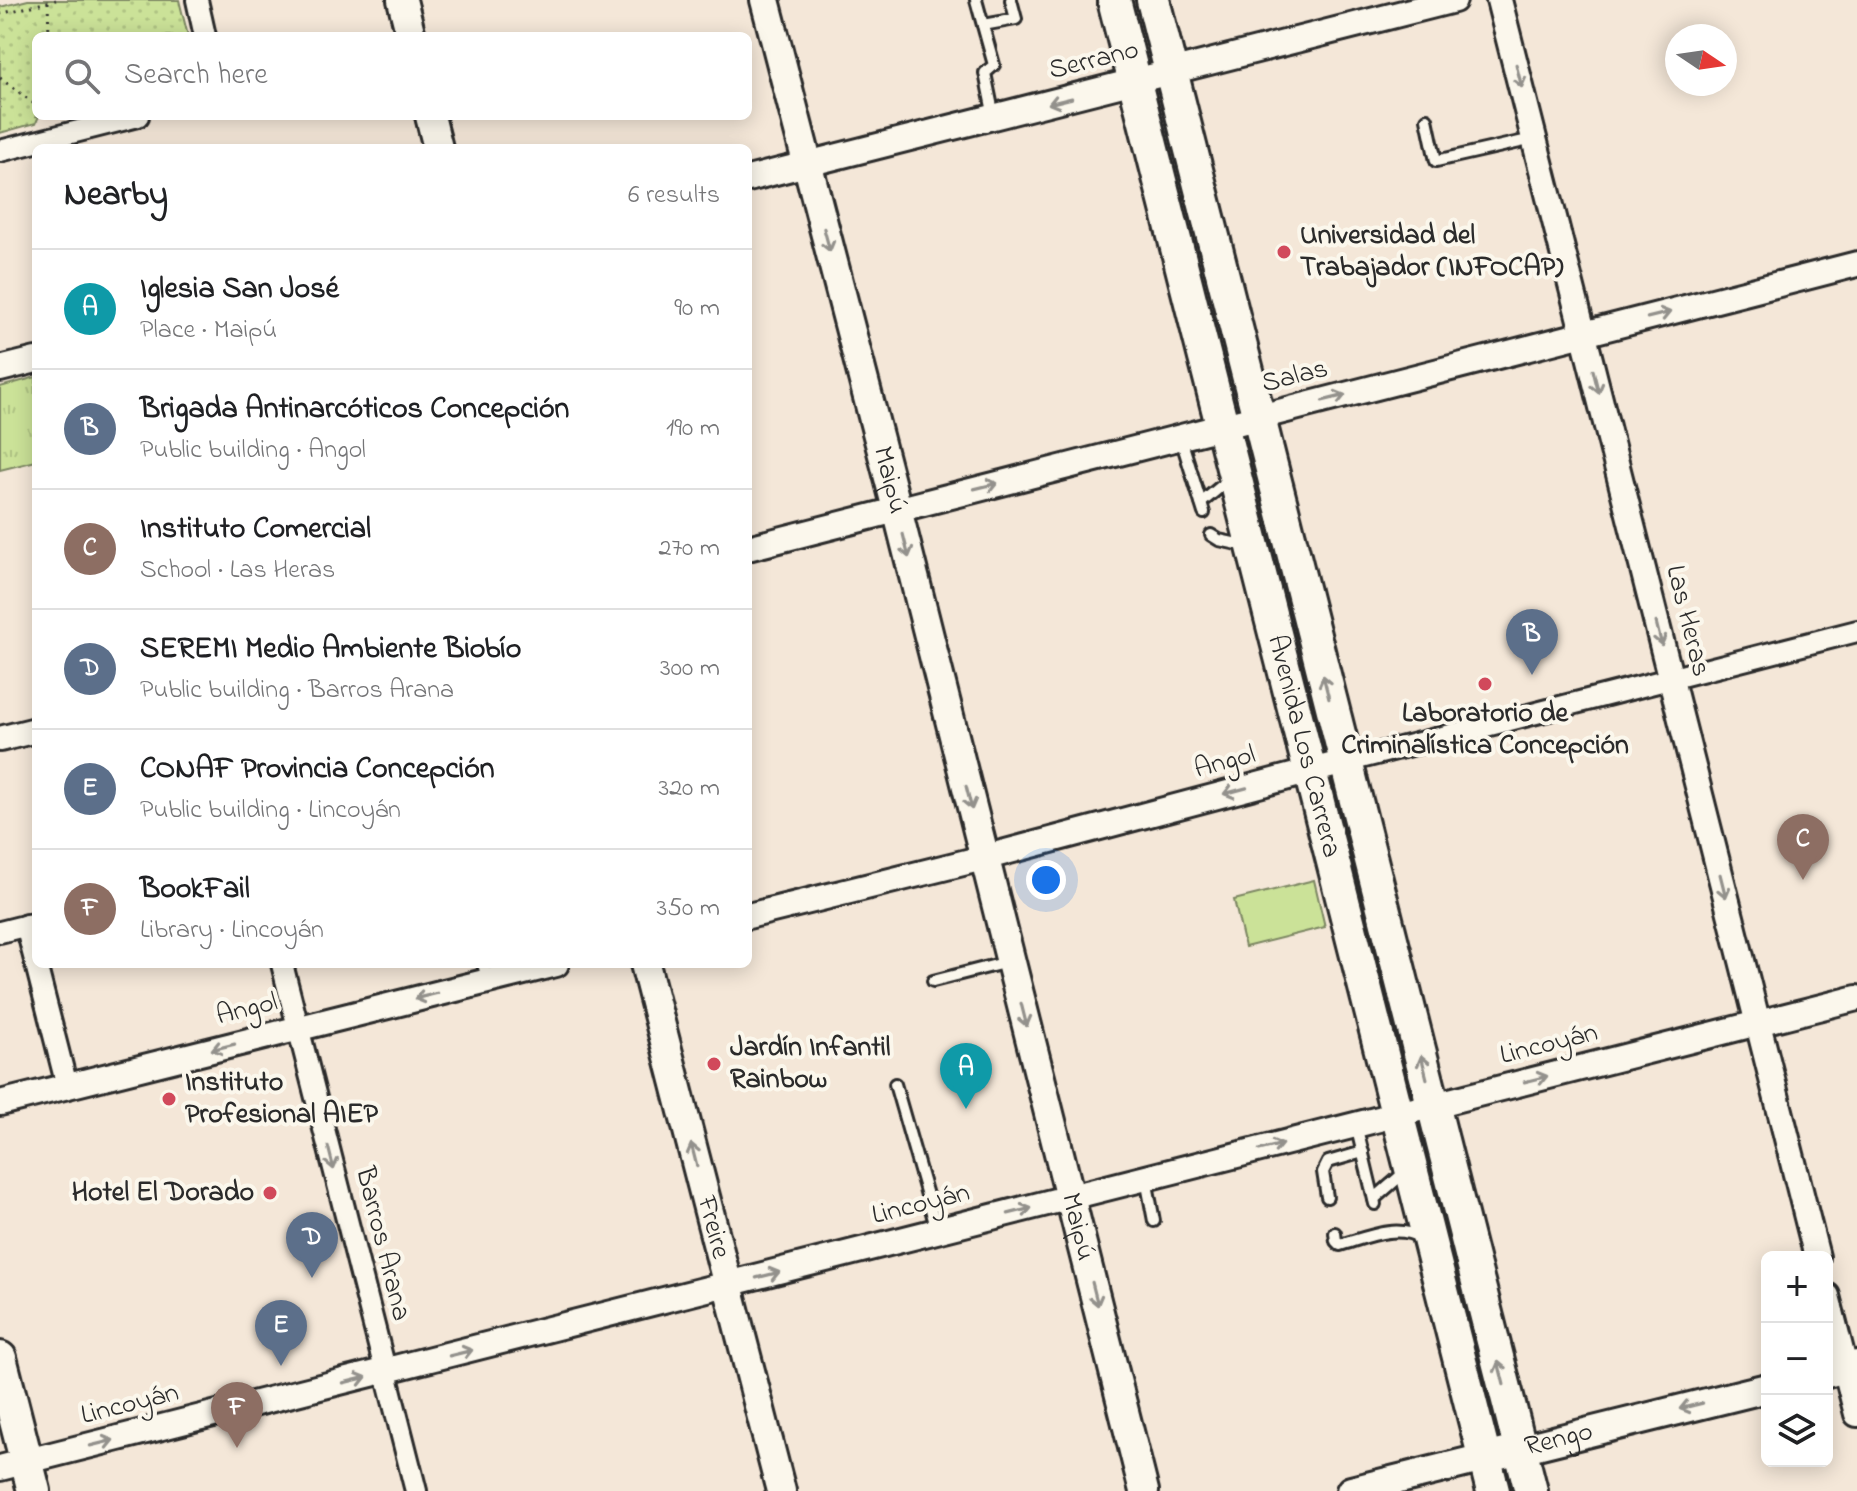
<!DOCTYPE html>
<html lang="en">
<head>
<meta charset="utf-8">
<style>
  :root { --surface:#fff; --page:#f2f2f2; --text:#202124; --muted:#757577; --line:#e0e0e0; --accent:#0b8043 }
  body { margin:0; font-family:"Indie Flower",sans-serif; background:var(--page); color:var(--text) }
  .controls { position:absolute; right:24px; bottom:24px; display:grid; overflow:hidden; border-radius:12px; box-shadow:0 4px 20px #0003 }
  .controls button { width:72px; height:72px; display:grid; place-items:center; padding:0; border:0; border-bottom:2px solid var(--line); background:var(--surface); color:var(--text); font:40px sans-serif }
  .compass { position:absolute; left:1665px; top:24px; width:72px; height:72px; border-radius:50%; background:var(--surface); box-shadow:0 4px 20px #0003; rotate:103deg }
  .you { position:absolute; left:1046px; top:880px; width:28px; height:28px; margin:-20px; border:6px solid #fff; border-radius:50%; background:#1a73e8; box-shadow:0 0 0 12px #1a73e833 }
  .badge { display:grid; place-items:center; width:52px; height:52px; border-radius:50%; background:var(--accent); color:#fff; font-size:26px; font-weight:700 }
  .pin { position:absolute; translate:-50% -66px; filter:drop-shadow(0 2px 4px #0008) }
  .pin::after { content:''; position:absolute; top:42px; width:28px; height:24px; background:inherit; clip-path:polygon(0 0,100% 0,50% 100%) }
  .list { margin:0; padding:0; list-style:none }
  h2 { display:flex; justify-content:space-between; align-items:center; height:104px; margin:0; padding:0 32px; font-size:34px }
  h2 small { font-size:26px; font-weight:400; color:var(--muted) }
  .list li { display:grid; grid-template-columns:52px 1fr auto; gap:24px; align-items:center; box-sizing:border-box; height:120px; padding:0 32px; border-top:2px solid var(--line) }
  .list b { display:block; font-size:30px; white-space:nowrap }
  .list p { margin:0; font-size:26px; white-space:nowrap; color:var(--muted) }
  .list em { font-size:26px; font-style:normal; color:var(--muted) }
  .icon { flex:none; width:44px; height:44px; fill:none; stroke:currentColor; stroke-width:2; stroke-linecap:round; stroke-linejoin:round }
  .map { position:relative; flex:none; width:1857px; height:1491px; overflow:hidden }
  .search { position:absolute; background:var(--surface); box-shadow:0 4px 20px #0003; left:32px; top:32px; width:720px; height:88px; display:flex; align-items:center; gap:20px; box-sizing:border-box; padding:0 28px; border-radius:12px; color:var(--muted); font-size:30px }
  .panel { position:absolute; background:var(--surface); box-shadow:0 4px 20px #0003; left:32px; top:144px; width:720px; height:824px; border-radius:12px }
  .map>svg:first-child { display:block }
  .grass { fill:url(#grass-tufts); stroke:#7b8662; stroke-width:2 }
  .park { fill:url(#park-dots); stroke:#7b8662; stroke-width:2 }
  .pitch { fill:#cbe298; stroke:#7b8662; stroke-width:2 }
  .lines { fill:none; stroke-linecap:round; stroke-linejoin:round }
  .service-casing { stroke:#2b2b2b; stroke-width:16 }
  .minor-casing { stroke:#2b2b2b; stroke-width:26 }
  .tertiary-casing { stroke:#2b2b2b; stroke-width:30 }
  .secondary-casing { stroke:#2b2b2b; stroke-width:34 }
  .primary-casing { stroke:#2b2b2b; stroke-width:38 }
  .path { stroke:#2b2b2b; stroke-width:3; stroke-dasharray:2 6; stroke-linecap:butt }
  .service { stroke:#fbf7ec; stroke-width:10 }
  .minor { stroke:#fbf7ec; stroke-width:20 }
  .tertiary { stroke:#fbf7ec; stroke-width:24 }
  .secondary { stroke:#fbf7ec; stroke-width:28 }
  .primary { stroke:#fbf7ec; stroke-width:32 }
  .oneway { stroke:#93918c }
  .poi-dot { fill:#d1495b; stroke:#fbf7ec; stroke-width:3 }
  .labels { text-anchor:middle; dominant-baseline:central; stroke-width:8; stroke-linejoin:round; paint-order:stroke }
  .street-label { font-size:28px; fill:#2b2b2b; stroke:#fbf7ec }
  .poi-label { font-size:28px; font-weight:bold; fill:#2b2b2b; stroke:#fbf7ec; text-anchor:start }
</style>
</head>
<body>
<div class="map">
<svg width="1857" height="1491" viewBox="0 0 1857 1491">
  <defs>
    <pattern id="grass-tufts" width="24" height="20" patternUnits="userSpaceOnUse" patternTransform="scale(2)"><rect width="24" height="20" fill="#cbe298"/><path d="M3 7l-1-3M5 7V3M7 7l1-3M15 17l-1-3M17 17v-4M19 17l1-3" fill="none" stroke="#aec283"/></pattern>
    <pattern id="park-dots" width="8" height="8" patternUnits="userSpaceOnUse" patternTransform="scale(2)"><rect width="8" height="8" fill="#cbe298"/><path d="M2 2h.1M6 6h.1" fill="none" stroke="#aec283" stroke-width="1.8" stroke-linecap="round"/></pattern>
  </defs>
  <rect width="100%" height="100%" fill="#f4e7d8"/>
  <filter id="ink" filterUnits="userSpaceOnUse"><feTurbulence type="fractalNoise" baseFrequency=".0125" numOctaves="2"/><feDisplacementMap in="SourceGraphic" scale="16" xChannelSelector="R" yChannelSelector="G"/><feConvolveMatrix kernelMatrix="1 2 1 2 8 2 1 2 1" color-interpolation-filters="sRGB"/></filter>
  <g filter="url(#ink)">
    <!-- grass -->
    <path class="grass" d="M36,377V461L0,470V387Z"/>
    <!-- park -->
    <path class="park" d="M28,0H179L188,36H36V116H39L36,123L0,133V7Z"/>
    <!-- pitch -->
    <path class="pitch" d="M1314,880L1325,927L1245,947L1234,900Z"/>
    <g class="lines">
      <!-- service casing -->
      <g class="service-casing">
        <g id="service">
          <path d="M976,0L994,65L985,73L994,117"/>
          <path d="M983,25L1016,19L1011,0"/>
          <path d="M1427,119L1436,161L1533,139"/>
          <path d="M1181,439L1204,513"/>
          <path d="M1201,503L1231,478"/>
          <path d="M1211,535L1219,540L1247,546"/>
          <path d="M483,964L488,981"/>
          <path d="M933,981L1008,962"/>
          <path d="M895,1084L937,1230"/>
          <path d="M1356,1125L1375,1204"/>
          <path d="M1146,1179L1154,1221"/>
          <path d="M1327,1197L1323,1172L1328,1162L1363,1152"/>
          <path d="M1374,1199L1405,1172"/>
          <path d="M1335,1233L1336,1241L1340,1245C1365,1238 1397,1223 1421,1238"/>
        </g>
      </g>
      <!-- minor casing -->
      <g class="minor-casing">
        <g id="minor">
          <path d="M197,0L205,36"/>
          <path d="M0,151L138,116"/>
          <path d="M1345,762L1857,631"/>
          <path d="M26,925L67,1086"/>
          <path d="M0,932L36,923"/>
          <path d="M282,964L416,1491"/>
        </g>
      </g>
      <!-- tertiary casing -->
      <g class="tertiary-casing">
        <g id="tertiary">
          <path d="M1499,0L1817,1257"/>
          <path d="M748,179L1454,0"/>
          <path d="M0,369L36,360"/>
          <path d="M748,548L1857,264"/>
          <path d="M0,739L36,730"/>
          <path d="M748,916L983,858L1345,762"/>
          <path d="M0,1103L556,964"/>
          <path d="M1827,1296L1857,1414"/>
          <path d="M0,1468L1857,998"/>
        </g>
      </g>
      <!-- secondary casing -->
      <g class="secondary-casing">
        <g id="secondary">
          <path d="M402,0L411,36"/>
          <path id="s1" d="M765,0L897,509L1144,1491"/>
          <path d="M430,116L438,148"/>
          <path id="s2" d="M645,964L781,1491"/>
          <path d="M1827,1373L1857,1365"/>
          <path id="s3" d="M1351,1491L1767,1388"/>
        </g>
      </g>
      <!-- primary casing -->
      <g class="primary-casing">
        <g id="primary">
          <path id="s4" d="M1114,0L1493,1491"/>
          <path d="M1153,0L1531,1491"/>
          <path d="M0,1358L34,1491"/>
        </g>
      </g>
      <!-- path -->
      <g class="path">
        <path d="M48,2L49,36"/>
        <path d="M0,14L56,0"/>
        <path d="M0,78L36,105"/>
      </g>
      <!-- service -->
      <use href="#service" class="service"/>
      <!-- minor -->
      <use href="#minor" class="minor"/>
      <!-- tertiary -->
      <use href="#tertiary" class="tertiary"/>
      <!-- secondary -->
      <use href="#secondary" class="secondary"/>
      <!-- primary -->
      <use href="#primary" class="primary"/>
    </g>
    <!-- one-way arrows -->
    <defs><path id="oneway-shaft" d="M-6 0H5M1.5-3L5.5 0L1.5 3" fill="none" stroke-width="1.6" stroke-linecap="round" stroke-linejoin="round" transform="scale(2)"/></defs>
    <g class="oneway">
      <use href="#oneway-shaft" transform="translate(1519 76) rotate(76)"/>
      <use href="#oneway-shaft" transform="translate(1060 101) rotate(166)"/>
      <use href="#oneway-shaft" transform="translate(827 240) rotate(75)"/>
      <use href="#oneway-shaft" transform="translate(1659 315) rotate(-14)"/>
      <use href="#oneway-shaft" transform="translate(1596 382) rotate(76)"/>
      <use href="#oneway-shaft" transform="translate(1334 398) rotate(-14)"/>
      <use href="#oneway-shaft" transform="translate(986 486) rotate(-14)"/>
      <use href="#oneway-shaft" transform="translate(906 546) rotate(76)"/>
      <use href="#oneway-shaft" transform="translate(1659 634) rotate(76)"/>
      <use href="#oneway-shaft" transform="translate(1326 687) rotate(-104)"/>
      <use href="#oneway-shaft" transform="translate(1235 791) rotate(165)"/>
      <use href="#oneway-shaft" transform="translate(969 798) rotate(76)"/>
      <use href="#oneway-shaft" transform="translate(1723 886) rotate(76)"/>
      <use href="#oneway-shaft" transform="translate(426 996) rotate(166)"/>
      <use href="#oneway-shaft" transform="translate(1024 1015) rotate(76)"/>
      <use href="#oneway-shaft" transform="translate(223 1047) rotate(166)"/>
      <use href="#oneway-shaft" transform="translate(1424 1067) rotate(-104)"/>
      <use href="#oneway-shaft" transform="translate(1536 1079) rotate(-14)"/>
      <use href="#oneway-shaft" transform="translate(1271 1147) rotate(-14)"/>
      <use href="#oneway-shaft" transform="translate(694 1155) rotate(-104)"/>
      <use href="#oneway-shaft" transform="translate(331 1158) rotate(76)"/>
      <use href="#oneway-shaft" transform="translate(1020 1211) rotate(-14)"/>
      <use href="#oneway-shaft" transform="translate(768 1275) rotate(-14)"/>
      <use href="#oneway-shaft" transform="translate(1095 1294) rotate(76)"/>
      <use href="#oneway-shaft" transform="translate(461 1353) rotate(-14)"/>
      <use href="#oneway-shaft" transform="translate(1501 1373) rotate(-104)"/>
      <use href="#oneway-shaft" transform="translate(355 1380) rotate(-14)"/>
      <use href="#oneway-shaft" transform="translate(1691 1406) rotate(166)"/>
      <use href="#oneway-shaft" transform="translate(102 1443) rotate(-14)"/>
    </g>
  </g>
  <!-- markers -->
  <g class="poi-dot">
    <circle cx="1284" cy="252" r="8"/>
    <circle cx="1485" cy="684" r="8"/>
    <circle cx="714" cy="1064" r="8"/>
    <circle cx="169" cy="1099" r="8"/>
    <circle cx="270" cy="1193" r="8"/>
  </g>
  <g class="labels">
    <!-- street labels -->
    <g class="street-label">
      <text transform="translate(1094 61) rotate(-14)">Serrano</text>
      <text transform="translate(1295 377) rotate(-14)">Salas</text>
      <text stroke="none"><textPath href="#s1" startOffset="496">Maipú</textPath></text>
      <text transform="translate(1687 621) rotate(76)">Las Heras</text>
      <text stroke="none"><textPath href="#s4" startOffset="770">Avenida Los Carrera</textPath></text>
      <text transform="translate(1225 763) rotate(-15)">Angol</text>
      <text transform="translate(247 1010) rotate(-14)">Angol</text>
      <text transform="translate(1549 1045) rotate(-14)">Lincoyán</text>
      <text transform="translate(921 1205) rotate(-14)">Lincoyán</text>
      <text stroke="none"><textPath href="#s1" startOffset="1266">Maipú</textPath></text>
      <text stroke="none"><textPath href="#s2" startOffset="272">Freire</textPath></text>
      <text transform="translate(382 1244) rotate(76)">Barros Arana</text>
      <text transform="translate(130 1405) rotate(-14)">Lincoyán</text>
      <text stroke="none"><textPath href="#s3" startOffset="214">Rengo</textPath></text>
    </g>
    <!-- poi labels -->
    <g class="poi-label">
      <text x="1300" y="236">Universidad del<tspan x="1300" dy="32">Trabajador (INFOCAP)</tspan></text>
      <text x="1485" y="714" text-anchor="middle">Laboratorio de<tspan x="1485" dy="32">Criminalística Concepción</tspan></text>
      <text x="730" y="1048">Jardín Infantil<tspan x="730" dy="32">Rainbow</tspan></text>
      <text x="185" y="1083">Instituto<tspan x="185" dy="32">Profesional AIEP</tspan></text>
      <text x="254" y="1193" text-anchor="end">Hotel El Dorado</text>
    </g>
  </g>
</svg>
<div class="controls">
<button>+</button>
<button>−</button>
<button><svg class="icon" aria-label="layers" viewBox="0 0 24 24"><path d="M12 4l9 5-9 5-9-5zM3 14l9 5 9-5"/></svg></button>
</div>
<svg class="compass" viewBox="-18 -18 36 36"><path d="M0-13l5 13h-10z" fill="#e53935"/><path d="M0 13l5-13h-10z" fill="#757577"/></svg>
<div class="you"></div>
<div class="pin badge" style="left:966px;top:1109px;background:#0f9aa8">A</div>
<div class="pin badge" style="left:1532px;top:675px;background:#5c6f8a">B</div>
<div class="pin badge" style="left:1803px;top:880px;background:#8d6e63">C</div>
<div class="pin badge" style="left:312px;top:1278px;background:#5c6f8a">D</div>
<div class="pin badge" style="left:281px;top:1366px;background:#5c6f8a">E</div>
<div class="pin badge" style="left:237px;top:1448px;background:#8d6e63">F</div>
<div class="search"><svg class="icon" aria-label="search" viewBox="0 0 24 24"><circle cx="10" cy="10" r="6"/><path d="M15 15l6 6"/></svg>Search here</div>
<section class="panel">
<h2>Nearby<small>6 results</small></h2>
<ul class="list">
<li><span class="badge" style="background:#0f9aa8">A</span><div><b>Iglesia San José</b><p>Place · Maipú</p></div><em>90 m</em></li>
<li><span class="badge" style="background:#5c6f8a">B</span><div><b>Brigada Antinarcóticos Concepción</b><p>Public building · Angol</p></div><em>190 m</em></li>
<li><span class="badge" style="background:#8d6e63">C</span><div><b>Instituto Comercial</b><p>School · Las Heras</p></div><em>270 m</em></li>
<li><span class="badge" style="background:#5c6f8a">D</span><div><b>SEREMI Medio Ambiente Biobío</b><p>Public building · Barros Arana</p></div><em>300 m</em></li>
<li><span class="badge" style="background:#5c6f8a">E</span><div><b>CONAF Provincia Concepción</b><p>Public building · Lincoyán</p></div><em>320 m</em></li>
<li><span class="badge" style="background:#8d6e63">F</span><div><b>BookFail</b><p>Library · Lincoyán</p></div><em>350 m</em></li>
</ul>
</section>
</div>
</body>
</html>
